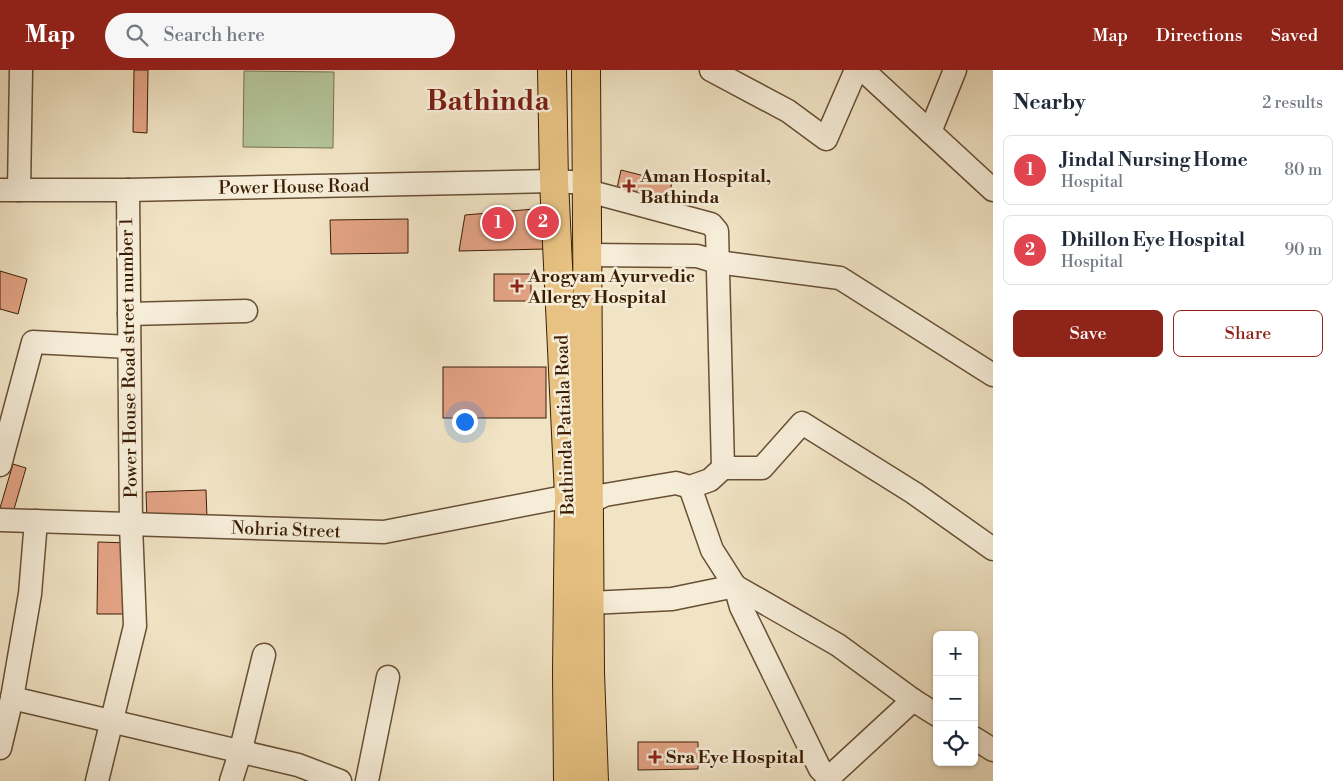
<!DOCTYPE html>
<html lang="en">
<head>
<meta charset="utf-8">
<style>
  :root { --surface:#fff; --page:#f6f6f7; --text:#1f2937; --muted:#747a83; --line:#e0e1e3; --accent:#8f2418 }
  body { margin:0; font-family:"Libre Bodoni",serif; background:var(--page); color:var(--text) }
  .controls { position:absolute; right:15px; bottom:15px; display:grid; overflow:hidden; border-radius:8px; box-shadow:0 1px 4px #0004 }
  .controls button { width:45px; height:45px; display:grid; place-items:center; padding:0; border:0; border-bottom:1px solid var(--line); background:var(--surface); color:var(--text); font:25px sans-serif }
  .you { position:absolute; left:464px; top:351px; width:18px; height:18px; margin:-12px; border:4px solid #fff; border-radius:50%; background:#1a73e8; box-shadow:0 0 0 8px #1a73e833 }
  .badge { display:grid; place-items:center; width:32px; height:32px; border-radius:50%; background:var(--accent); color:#fff; font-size:16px; font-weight:700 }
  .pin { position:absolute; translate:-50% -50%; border:2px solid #fff; box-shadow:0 1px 5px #0006 }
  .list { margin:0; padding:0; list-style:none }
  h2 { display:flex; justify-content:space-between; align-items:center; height:65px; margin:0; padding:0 20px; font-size:21px }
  h2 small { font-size:16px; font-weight:400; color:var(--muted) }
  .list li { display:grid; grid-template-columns:32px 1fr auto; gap:15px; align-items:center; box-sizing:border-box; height:70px; margin:0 10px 10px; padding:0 10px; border:1px solid var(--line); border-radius:8px }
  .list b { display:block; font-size:19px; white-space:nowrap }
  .list p { margin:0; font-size:16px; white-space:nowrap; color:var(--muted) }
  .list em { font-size:16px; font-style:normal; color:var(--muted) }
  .actions { display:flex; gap:10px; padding:15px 20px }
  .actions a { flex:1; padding:11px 0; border:1px solid var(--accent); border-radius:8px; text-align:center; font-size:18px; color:var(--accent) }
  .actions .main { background:var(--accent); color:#fff }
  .icon { flex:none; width:28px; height:28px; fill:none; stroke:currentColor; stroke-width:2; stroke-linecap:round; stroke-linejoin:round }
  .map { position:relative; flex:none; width:993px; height:711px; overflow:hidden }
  header { display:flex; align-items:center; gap:30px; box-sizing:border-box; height:70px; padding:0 25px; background:var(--accent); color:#fff }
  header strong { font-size:24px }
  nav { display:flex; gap:28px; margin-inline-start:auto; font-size:18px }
  .search { width:350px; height:45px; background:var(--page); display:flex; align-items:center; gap:12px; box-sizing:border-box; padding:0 18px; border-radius:28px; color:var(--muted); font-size:19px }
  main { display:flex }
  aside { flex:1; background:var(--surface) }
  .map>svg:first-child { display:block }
  .green { fill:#b4c599; stroke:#78714e }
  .building { fill:#e3a385; stroke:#3b1d04 }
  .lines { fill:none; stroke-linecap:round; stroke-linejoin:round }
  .minor-casing { stroke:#684f34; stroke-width:25 }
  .highway-casing { stroke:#3b1d04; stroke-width:30 }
  .minor { stroke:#f6edd9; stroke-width:22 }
  .highway { stroke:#e8c282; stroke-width:28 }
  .poi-dot { fill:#8f2418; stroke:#f6edd9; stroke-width:2 }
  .labels { text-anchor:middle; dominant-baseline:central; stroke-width:5; stroke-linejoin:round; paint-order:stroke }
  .poi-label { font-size:18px; font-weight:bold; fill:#3b1d04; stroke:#f6edd9; text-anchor:start }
  .street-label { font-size:18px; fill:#3b1d04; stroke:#f6edd9 }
  .town-label { font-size:28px; font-weight:bold; fill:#7a1f14; stroke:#f6edd9 }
</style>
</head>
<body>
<header>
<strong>Map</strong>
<div class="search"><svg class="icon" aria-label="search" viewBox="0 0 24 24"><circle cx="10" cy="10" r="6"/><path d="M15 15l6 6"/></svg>Search here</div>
<nav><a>Map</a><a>Directions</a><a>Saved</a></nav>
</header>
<main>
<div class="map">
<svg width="993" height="711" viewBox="0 0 993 711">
  <rect width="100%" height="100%" fill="#f1e4c5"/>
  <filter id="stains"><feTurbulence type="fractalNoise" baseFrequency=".004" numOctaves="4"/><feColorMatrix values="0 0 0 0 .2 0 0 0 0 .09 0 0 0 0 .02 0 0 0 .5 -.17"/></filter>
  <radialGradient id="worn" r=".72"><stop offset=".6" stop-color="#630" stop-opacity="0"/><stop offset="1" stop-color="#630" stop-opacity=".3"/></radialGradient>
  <!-- green -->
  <path class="green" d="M244,1L334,2L333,78L243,77Z"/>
  <!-- building -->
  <g class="building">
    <path d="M134,0H148L147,63L133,62Z"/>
    <path d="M621,100L672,113L667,131L617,118Z"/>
    <path d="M546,138V179L459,181L465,145Z"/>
    <path d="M408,149V183L331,184L330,150Z"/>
    <path d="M0,201L27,209L18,244L0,239Z"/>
    <rect x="494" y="204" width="37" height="27"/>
    <rect x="443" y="297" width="103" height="51"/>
    <path d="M13,394L26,398L12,446L0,442V438Z"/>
    <path d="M206,420L207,448L147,451L146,422Z"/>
    <path d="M98,472L130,473V544H97Z"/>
    <path d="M638,672H698V699L638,700Z"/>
  </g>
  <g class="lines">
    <!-- minor casing -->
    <g class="minor-casing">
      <g id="minor">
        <path d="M711,0L788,41L826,69L856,0"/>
        <path d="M863,0L993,120"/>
        <path d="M930,62L955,0"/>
        <path d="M0,120H128L554,111L587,113"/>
        <path d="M19,120L21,0"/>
        <path d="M588,121L711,154L717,161L723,398"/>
        <path d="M588,185L697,186L717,192L840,208L993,305"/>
        <path d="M129,244L246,241"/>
        <path d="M0,395L33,272L129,277"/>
        <path d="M690,417L712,480L735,516L741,537L820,699L827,706L835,702L913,630"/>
        <path d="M590,432L605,425L676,413L690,417L710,410L723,398H762L802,353L914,423L993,479"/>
        <path d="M0,450L384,462L569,426"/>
        <path d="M590,533L672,529L735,516L838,575L913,630L937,645"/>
        <path d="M12,628L298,695L340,711"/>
        <path d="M974,668L993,680"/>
        <path d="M0,678L12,628L30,524L36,451"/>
        <path d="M97,711L135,556L131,455L128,120"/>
        <path d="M231,711L240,683L264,585"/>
        <path d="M367,711L388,607"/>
      </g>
    </g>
    <!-- highway casing -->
    <g class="highway-casing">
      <g id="highway">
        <path d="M552,0L554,111L569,426L567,603L568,711"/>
        <path d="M586,0L590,603L594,711"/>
      </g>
    </g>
    <!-- minor -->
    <use href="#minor" class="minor"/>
    <!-- highway -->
    <use href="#highway" class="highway"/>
  </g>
  <!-- markers -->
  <g class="poi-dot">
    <path d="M626.5 108.5h5v5h5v5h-5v5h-5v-5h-5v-5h5z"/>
    <path d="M514.5 208.5h5v5h5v5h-5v5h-5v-5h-5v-5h5z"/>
    <path d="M652.5 679.5h5v5h5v5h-5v5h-5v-5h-5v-5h5z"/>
  </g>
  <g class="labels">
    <!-- poi labels -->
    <g class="poi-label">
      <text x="640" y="106">Aman Hospital,<tspan x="640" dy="21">Bathinda</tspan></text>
      <text x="528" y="206">Arogyam Ayurvedic<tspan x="528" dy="21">Allergy Hospital</tspan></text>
      <text x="666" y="687">Sra Eye Hospital</text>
    </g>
    <!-- street labels -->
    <g class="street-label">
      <text transform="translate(294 117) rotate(-1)">Power House Road</text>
      <text transform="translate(129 288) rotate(-91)">Power House Road street number 1</text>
      <text transform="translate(565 355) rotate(-92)">Bathinda Patiala Road</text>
      <text transform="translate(286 460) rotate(2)">Nohria Street</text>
    </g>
    <!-- town labels -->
    <g class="town-label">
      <text x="488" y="31">Bathinda</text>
    </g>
  </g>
  <rect width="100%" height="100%" filter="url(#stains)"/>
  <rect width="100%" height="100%" fill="url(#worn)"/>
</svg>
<div class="controls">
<button>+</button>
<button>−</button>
<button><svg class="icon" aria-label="locate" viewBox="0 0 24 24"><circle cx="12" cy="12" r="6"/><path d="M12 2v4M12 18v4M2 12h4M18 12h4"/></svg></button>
</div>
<div class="you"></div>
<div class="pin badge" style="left:498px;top:153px;background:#e0444e">1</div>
<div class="pin badge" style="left:543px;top:152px;background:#e0444e">2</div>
</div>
<aside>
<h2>Nearby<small>2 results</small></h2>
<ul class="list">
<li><span class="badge" style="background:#e0444e">1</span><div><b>Jindal Nursing Home</b><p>Hospital</p></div><em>80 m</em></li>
<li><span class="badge" style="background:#e0444e">2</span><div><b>Dhillon Eye Hospital</b><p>Hospital</p></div><em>90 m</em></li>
</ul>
<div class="actions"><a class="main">Save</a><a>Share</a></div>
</aside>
</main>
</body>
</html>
